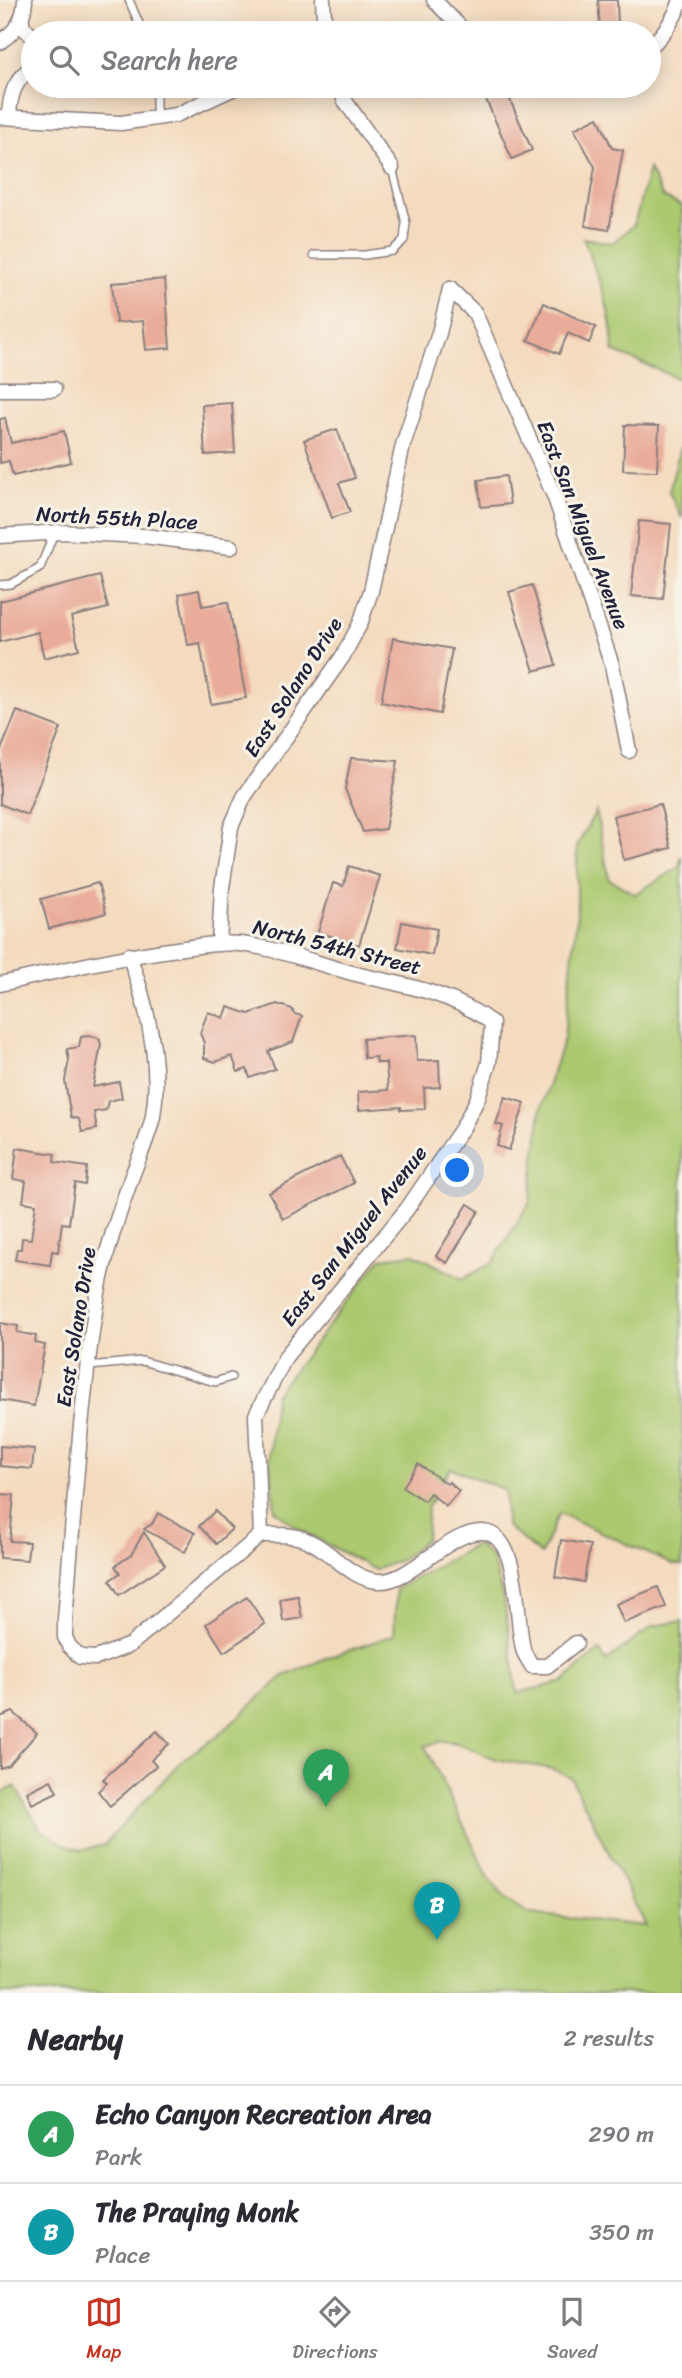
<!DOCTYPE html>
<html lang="en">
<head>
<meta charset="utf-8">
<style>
  :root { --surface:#fff; --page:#f7f7f7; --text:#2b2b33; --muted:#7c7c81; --line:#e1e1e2; --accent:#c8321e }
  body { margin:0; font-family:Sriracha,sans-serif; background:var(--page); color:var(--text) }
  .you { position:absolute; left:458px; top:1171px; width:24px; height:24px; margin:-18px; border:5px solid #fff; border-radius:50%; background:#1a73e8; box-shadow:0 0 0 10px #1a73e833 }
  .badge { display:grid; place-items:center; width:46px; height:46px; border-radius:50%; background:var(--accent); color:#fff; font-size:23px; font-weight:700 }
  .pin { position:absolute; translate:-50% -58px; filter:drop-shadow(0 2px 4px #0008) }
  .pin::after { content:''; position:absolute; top:37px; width:24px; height:21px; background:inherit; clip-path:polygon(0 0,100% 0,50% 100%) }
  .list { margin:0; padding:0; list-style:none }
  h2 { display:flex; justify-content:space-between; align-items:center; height:91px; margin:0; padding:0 28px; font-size:30px }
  h2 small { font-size:23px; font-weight:400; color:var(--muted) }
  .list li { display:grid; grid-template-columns:46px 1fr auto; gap:21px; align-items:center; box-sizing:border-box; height:98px; padding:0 28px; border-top:2px solid var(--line) }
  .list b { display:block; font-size:26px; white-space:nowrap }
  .list p { margin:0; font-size:23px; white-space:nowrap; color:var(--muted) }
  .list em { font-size:23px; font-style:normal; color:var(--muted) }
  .icon { flex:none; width:38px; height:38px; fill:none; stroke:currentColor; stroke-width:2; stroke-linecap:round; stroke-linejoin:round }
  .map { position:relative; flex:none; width:682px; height:1993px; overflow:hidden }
  .search { position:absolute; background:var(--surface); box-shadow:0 4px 18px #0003; left:21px; right:21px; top:21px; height:77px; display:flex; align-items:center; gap:18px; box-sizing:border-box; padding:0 24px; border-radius:38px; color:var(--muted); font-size:26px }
  .sheet { height:287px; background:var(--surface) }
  nav { display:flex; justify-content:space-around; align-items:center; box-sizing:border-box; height:98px; border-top:2px solid var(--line); background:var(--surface); font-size:19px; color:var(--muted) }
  nav a { display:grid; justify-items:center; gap:4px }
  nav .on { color:var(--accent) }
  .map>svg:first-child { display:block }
  .green { fill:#acc970; stroke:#677656; stroke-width:2; fill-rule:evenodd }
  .building { fill:#e9ac9a }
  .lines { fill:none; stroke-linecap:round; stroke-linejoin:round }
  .service-casing { stroke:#8b7e7d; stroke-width:10 }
  .minor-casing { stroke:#8b7e7d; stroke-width:17 }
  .service { stroke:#fff; stroke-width:7 }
  .minor { stroke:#fff; stroke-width:14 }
  .labels { text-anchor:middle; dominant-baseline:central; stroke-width:6; stroke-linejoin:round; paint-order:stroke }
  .street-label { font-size:21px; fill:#22223b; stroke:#f7f3e8 }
</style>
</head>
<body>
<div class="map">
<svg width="682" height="1993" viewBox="0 0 682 1993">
  <rect width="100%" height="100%" fill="#f7f3e8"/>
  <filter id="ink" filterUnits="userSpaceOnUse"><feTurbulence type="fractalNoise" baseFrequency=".0143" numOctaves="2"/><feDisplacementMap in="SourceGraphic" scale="14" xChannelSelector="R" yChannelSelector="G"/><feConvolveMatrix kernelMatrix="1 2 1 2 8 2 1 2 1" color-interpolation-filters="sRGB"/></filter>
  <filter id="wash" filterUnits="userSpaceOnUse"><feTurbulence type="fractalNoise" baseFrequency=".00686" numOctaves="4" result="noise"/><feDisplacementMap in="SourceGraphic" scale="28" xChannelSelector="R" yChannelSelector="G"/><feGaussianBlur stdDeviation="1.57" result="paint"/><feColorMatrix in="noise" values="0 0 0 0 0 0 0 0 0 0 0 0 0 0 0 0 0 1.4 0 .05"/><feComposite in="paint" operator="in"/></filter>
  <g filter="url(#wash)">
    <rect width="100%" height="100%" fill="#f4dbbf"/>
    <!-- green -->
    <g class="green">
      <path d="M649,169L663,197L682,206V380L613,351C613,311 598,276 583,238L612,243L634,225Z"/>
      <path d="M682,399V518L669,492L681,444Z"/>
      <path d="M596,811L609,879L635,894L678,868L682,856V1566L671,1564L559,1513L541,1555L506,1526L505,1490L451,1468L428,1506L426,1539L401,1560L375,1570L297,1528L275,1510L269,1455L275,1395L381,1258L414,1254L463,1279L492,1263L530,1202L541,1109L564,1038L577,913V846Z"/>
      <path d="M477,1544L492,1558L505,1605L517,1693L563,1682L599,1650L606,1661L653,1626L682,1621V1993H0V1794L15,1786L40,1829L64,1844L83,1850L104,1845L183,1759L218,1736L282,1677L326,1658L394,1635L396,1589ZM443,1741C462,1741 478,1754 496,1759C520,1765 550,1764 571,1778L646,1926L530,1914L506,1899L490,1880L425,1746Z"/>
    </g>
    <g id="blocks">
      <!-- building -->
      <g class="building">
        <path d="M598,0H617L618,27L600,29Z"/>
        <path d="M480,86H504L532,150L512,159Z"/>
        <path d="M598,117L612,148L623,150L609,230L585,226L595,167L574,129Z"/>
        <path d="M165,279L170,348L146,350L143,321L116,323L112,283Z"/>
        <path d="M544,303L596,327L589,343L568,333L559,354L528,340Z"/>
        <path d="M232,403L235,453L205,455L202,405Z"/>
        <path d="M5,418L11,443L64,431L71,462L13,476L9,461L0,463V419Z"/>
        <path d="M625,425L659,426L657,471L623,470Z"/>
        <path d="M337,429L355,478L339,483L350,512L332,518L304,440Z"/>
        <path d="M506,476L510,504L481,507L478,480Z"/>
        <path d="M639,521L671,524L663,599L631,596Z"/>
        <path d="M100,576L108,608L71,617L79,649L44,658L38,632L0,642V601Z"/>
        <path d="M532,585L556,665L534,671L509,592Z"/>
        <path d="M199,590L202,606L228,602L246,698L211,704L200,643L188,645L179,594Z"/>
        <path d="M393,638L452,649L440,714L381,702Z"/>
        <path d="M17,711L61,728L27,815L0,804V752Z"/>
        <path d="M351,758L398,761L385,829L363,832L345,789Z"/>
        <path d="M660,804L671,848L624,860L613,816Z"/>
        <path d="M349,866L380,876L359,945L318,932L333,883L343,886Z"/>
        <path d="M98,883L106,913L49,929L41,899Z"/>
        <path d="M402,922L437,929L432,955L397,948Z"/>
        <path d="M277,1004L292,1009L294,1014L302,1016L293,1042L268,1051L275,1069L250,1078L247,1069L238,1072L232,1056L215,1062L204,1058V1043L200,1033L208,1012L224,1018L228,1007L249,1014Z"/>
        <path d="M416,1035L417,1061L439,1060L440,1087L424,1088L425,1109L401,1110V1107L359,1110L358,1092L388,1090L386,1063H377L376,1057L364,1058L363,1039Z"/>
        <path d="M89,1036L99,1038L101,1045L93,1087L119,1082L122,1098L108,1101L106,1110L94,1112L97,1129L82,1132L79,1119L71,1117L67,1094L65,1081L69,1060L67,1049L79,1047L81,1037Z"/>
        <path d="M505,1097L525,1103L509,1150L497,1146L503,1126L496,1124Z"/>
        <path d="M17,1148L55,1154L54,1162L87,1167L85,1185L75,1183L69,1224L62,1223L58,1252L52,1251L50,1265L15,1260L17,1249H21L22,1238L31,1239L36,1204L23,1202L26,1181L13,1179Z"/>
        <path d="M340,1156L354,1183L283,1219L269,1193Z"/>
        <path d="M468,1204L479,1211L447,1263L436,1256Z"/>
        <path d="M0,1323L18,1326L17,1332L36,1336L35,1343L45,1345L34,1406L0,1400Z"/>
        <path d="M0,1446L34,1449L32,1469L0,1466Z"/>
        <path d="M418,1464L447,1484L449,1482L459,1491L446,1506L430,1493L424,1501L403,1487Z"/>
        <path d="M0,1494L14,1495L10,1541L29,1542L27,1560L0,1558Z"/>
        <path d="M215,1511L232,1529L216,1544L199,1526Z"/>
        <path d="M158,1513L195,1533L185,1552L144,1529L152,1524Z"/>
        <path d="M144,1532L165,1565L119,1595L110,1580L120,1573L115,1566L131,1555Z"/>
        <path d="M561,1540L590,1545L584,1582L555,1577Z"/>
        <path d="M658,1587L666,1607L624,1623L616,1604Z"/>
        <path d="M298,1596L302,1618L283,1621L280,1599Z"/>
        <path d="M247,1597L265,1624L224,1652L206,1624Z"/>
        <path d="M13,1712L37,1733L9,1765L0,1768V1717Z"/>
        <path d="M157,1731L169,1744L151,1760L156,1766L110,1806L98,1791L107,1783L103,1779Z"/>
        <path d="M51,1780L57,1792L32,1804L27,1792Z"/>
      </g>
    </g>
  </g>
  <g filter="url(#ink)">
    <use href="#blocks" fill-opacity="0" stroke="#8b7e7d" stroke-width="2"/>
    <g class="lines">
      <!-- service casing -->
      <g class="service-casing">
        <g id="service">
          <path d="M129,0L143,33"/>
          <path d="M156,86V117"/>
          <path d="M314,255H365L392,251L404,240L406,223L392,168"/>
          <path d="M0,585L11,584L40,568L54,533"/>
          <path d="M89,1366L142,1361L215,1382L231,1377"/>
        </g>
      </g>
      <!-- minor casing -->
      <g class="minor-casing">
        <g id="minor">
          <path d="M323,0L325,33"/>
          <path d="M434,0L466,33"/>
          <path d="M22,21L23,27L33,37"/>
          <path d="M0,42C16,31 24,20 25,0"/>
          <path d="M649,48C663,35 675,18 681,0"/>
          <path d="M339,86L345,101L392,168"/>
          <path d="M0,117L121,123L176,115L239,86"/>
          <path d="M9,117C10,91 15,83 33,64"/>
          <path d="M450,289L475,313L555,498L612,665L629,751"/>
          <path d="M0,389H54"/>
          <path d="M0,536L60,532L144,536L231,547"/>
          <path d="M219,944L222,888L231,827L244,797L343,656L360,624L371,591L403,445L439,333L450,289"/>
          <path d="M129,955C147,1005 162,1063 153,1116C149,1136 139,1157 132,1176C118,1216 104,1256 97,1298C80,1404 74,1512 65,1619V1637L69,1646L80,1657L96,1658L130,1645L261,1535"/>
          <path d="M0,984C59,971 117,957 177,949C198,946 219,942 240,944C283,949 322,966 364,976C409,986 454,994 492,1023L489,1063L477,1100L463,1127L407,1209L286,1356L256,1415L261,1535C276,1535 290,1534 304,1539C330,1548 349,1579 378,1581C410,1584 449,1530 483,1532C522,1534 515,1627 524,1652C526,1657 530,1662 532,1666H547L576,1643"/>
        </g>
      </g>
      <!-- service -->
      <use href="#service" class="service"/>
      <!-- minor -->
      <use href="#minor" class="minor"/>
    </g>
  </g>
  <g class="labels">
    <!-- street labels -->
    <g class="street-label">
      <text transform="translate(117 518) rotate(3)">North 55th Place</text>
      <text transform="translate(583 525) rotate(69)">East San Miguel Avenue</text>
      <text transform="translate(293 687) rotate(-57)">East Solano Drive</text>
      <text transform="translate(337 947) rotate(14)">North 54th Street</text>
      <text transform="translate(354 1236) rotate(-52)">East San Miguel Avenue</text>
      <text transform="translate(76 1327) rotate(-81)">East Solano Drive</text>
    </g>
  </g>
</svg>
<div class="you"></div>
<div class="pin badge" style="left:326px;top:1807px;background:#2e9e5b">A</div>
<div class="pin badge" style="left:437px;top:1940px;background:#0f9aa8">B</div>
<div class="search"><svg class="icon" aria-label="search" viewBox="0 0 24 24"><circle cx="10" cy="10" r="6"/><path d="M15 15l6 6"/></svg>Search here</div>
</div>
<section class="sheet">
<h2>Nearby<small>2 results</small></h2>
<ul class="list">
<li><span class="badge" style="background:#2e9e5b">A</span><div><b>Echo Canyon Recreation Area</b><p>Park</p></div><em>290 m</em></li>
<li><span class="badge" style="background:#0f9aa8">B</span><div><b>The Praying Monk</b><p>Place</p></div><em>350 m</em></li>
</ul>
</section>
<nav>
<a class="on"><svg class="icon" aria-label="map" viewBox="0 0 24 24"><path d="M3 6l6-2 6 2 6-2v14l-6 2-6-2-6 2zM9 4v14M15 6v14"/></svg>Map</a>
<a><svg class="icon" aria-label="directions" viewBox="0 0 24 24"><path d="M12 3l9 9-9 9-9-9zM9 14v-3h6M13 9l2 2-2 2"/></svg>Directions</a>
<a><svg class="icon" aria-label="saved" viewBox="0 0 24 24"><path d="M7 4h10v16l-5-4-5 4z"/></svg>Saved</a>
</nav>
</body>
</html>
